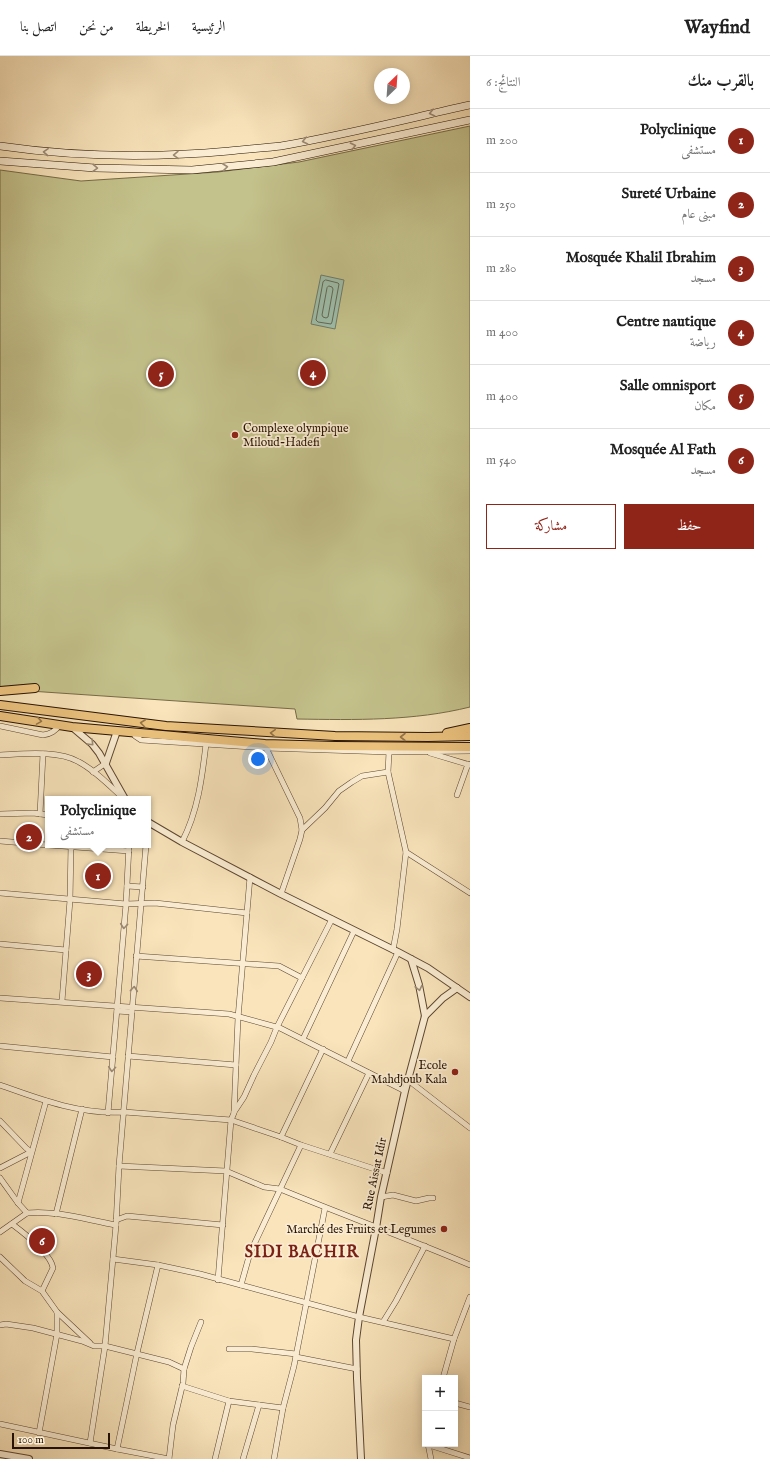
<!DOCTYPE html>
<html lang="ar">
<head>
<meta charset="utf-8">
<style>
  :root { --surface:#fff; --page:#f2f2f2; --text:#222; --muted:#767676; --line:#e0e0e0; --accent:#8f2418 }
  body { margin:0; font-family:"IM FELL English",Amiri,serif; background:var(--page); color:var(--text); direction:rtl }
  .controls { position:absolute; right:12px; bottom:12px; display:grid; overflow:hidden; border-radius:0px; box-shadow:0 2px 10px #0003 }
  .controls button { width:36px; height:36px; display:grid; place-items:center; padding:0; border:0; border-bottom:1px solid var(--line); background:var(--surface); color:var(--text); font:20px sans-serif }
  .compass { position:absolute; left:374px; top:12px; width:36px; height:36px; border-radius:50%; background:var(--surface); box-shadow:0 2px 10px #0003; rotate:25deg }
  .scale { position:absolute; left:12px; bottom:10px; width:98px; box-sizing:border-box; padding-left:4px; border:2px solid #271203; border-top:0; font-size:11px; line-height:14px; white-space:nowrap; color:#271203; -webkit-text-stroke:3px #fbedd3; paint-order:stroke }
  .you { position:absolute; left:258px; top:703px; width:14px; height:14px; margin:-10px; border:3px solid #fff; border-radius:50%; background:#1a73e8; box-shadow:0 0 0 6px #1a73e833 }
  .badge { display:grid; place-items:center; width:26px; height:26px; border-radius:50%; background:var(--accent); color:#fff; font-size:13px; font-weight:700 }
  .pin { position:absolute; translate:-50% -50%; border:2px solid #fff; box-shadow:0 1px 4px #0006 }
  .popup { position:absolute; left:45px; top:740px; width:106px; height:52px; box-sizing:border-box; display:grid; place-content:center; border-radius:0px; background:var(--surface); filter:drop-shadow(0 1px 3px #0005); font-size:13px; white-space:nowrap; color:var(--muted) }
  .popup b { font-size:15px; color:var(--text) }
  .popup::after { content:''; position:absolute; left:50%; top:100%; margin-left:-8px; border:8px solid transparent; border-top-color:var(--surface) }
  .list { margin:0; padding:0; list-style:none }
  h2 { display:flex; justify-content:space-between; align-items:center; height:52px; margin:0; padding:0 16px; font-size:17px }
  h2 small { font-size:13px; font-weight:400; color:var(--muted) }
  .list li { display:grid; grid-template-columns:26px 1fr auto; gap:12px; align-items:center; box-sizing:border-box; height:64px; padding:0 16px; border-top:1px solid var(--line) }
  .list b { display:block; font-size:15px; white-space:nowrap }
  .list p { margin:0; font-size:13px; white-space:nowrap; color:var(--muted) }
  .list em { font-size:13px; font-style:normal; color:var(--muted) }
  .actions { display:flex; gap:8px; padding:12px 16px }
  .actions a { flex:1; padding:9px 0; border:1px solid var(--accent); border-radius:0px; text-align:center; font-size:14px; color:var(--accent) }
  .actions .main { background:var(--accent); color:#fff }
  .map { position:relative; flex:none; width:470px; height:1403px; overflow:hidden; direction:ltr }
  header { display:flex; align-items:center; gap:24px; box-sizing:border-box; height:56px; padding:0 20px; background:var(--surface); border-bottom:1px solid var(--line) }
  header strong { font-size:19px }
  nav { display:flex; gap:22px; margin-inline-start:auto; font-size:14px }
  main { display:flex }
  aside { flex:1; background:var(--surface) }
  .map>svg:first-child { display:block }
  .green { fill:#c4c28c; stroke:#766a48 }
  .water { fill:#9ebfab; stroke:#6e7a68 }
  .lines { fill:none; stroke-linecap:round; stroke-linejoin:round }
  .shore { stroke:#626857; stroke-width:1 }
  .minor-casing { stroke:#5c4631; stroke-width:6 }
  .tertiary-casing { stroke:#5c4631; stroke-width:8 }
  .secondary-casing { stroke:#271203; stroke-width:8 }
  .trunk-casing { stroke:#271203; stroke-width:10 }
  .minor { stroke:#fbedd3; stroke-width:5 }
  .tertiary { stroke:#fbedd3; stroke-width:6 }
  .secondary { stroke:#fbedd3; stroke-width:7 }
  .trunk { stroke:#ecc27e; stroke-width:8 }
  .oneway { stroke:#9c8a75 }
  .oneway2 { stroke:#937347 }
  .poi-dot { fill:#8f2418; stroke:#fbedd3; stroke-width:1.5 }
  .labels { text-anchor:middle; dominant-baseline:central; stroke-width:3.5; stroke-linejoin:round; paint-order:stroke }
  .poi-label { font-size:12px; fill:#271203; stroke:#fbedd3; text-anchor:end }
  .street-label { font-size:12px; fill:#271203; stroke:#fbedd3 }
  .district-label { font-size:16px; font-weight:bold; letter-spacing:1px; fill:#7a1f14; stroke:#fbedd3 }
</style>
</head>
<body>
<header>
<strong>Wayfind</strong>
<nav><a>الرئيسية</a><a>الخريطة</a><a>من نحن</a><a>اتصل بنا</a></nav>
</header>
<main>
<aside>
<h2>بالقرب منك<small>النتائج: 6</small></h2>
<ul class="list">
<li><span class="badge">1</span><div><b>Polyclinique</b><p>مستشفى</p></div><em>200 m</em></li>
<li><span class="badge">2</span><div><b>Sureté Urbaine</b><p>مبنى عام</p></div><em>250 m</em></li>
<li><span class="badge">3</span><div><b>Mosquée Khalil Ibrahim</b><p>مسجد</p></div><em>280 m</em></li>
<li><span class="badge">4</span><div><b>Centre nautique</b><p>رياضة</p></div><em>400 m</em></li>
<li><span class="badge">5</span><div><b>Salle omnisport</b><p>مكان</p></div><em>400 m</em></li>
<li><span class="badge">6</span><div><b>Mosquée Al Fath</b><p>مسجد</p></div><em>540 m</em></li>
</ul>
<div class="actions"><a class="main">حفظ</a><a>مشاركة</a></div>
</aside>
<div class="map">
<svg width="470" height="1403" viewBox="0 0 470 1403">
  <rect width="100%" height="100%" fill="#f9e4bb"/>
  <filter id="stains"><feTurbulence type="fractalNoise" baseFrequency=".005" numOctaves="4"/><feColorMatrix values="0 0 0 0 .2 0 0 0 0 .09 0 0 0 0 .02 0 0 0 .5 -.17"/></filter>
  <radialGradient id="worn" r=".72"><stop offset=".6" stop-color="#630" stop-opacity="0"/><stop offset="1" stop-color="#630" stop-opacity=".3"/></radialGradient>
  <!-- green -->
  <path class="green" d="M470,70V651C414,665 355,664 297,663L295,653L0,633V114L81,125L218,116L299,106Z"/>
  <!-- water -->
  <path class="water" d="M321,219L344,224L335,273L311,268Z"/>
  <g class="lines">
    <!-- shore -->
    <g class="shore">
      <path d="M326,224L338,227L339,228L332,266L331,268L318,266L316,264L323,226Z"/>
      <path d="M329,230L332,231L333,233L328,261L326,262L323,261L322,259L327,232Z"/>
    </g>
    <!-- minor casing -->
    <g class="minor-casing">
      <g id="minor">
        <path d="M0,670L43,679C51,678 55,675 60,669"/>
        <path d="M134,676L135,680L141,684L266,692L389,696L470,695"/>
        <path d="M266,692L300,762L302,774L300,783L281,838"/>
        <path d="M389,696L388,716L406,796L397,873L393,894"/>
        <path d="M430,697L470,709"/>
        <path d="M0,699C23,698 58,694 79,706C96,715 110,730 124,743"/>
        <path d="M93,716L106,707"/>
        <path d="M457,739L468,708"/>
        <path d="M0,758L33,757L48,759"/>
        <path d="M40,758L43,698"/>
        <path d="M302,774L325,752L339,735L352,726L362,720L388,716"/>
        <path d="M0,785L48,789"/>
        <path d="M182,786C198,755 202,722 206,688"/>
        <path d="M49,789L129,795"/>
        <path d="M406,796L470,837"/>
        <path d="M127,830L143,831"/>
        <path d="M0,837L126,848L155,847L247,857"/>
        <path d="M0,888L66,894"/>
        <path d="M136,900L279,910L302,922"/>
        <path d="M0,942L229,958L280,972L405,1035"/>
        <path d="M62,945L70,844L71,789"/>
        <path d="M117,955L132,956"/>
        <path d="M303,983L354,875"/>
        <path d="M0,990L113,1001"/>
        <path d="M128,1000L236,1009"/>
        <path d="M348,1005L398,896"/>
        <path d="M408,1024L470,1072"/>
        <path d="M0,1029C39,1043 81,1059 124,1056L231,1064L281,1081L301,1089L387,1117"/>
        <path d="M234,1056L244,1041L254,1019L271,986L277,971L332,863"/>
        <path d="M108,1057L126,848L129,789"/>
        <path d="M0,1065L26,1092L31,1096L0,1112"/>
        <path d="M281,1081L323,993"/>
        <path d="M330,1098L369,1017"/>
        <path d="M119,1110L226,1115L264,1131L280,1133C343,1159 407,1182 470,1209"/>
        <path d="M0,1122L18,1147L27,1157C56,1154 87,1164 116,1169"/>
        <path d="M381,1141L393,1139L416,1145L429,1142H433"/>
        <path d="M18,1147L46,1045"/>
        <path d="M56,1158L82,1053"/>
        <path d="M116,1164L127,1160L223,1169"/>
        <path d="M12,1168C24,1177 51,1198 53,1212L42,1235"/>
        <path d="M0,1176L27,1157"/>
        <path d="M0,1201L25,1225L42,1235L57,1256L90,1287"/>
        <path d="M113,1203L158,1209L200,1218L359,1261L454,1283"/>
        <path d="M218,1224L231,1064L234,1057L238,962L250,821"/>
        <path d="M241,1229L250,1197L301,1089"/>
        <path d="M383,1266L396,1245L425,1190"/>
        <path d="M0,1269L6,1268L33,1272L82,1285L94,1290H105L169,1306L184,1313"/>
        <path d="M229,1293H252L296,1298"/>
        <path d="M296,1301L357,1313"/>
        <path d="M443,1322L454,1283L470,1241"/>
        <path d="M182,1330L229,1345L283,1352"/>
        <path d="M455,1347L470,1351"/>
        <path d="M0,1368L117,1393L169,1403"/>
        <path d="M39,1377L57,1278V1256"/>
        <path d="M90,1387L105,1290L116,1169L119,1110L146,789"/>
        <path d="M428,1388L431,1403"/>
        <path d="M429,1389L470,1402"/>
        <path d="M117,1393L137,1297L158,1209"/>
        <path d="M169,1403L173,1369L183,1327L184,1313L191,1291L201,1266"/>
        <path d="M215,1403L229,1345"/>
        <path d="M243,1403L259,1349"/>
        <path d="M274,1403L283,1352L294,1310L325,1152"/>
      </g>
    </g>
    <!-- tertiary casing -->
    <g class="tertiary-casing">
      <g id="tertiary">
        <path d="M72,671L92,688L99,697L125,743"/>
        <path d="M106,707L117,675"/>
        <path d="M148,766L182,786L281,838L398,896L428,912L470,941"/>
        <path d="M425,960L443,942L457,932"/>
        <path d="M0,1398L29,1403"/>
        <path d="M361,1403L357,1322L356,1284L359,1261L376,1172L381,1141L405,1035L425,960L419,929L411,903"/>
      </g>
    </g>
    <!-- secondary casing -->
    <g class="secondary-casing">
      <g id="secondary">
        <path d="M0,90C76,101 153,102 229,95C246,93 264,92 281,90C344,79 407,63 470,49"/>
        <path d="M0,105L95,112L192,114L273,106L470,64"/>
      </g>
    </g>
    <!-- trunk casing -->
    <g class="trunk-casing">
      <g id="trunk">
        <path d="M0,635L35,632"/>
        <path d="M0,649L166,670L335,680L428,681L470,680"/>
        <path d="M0,660L72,671L265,688L336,690L470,691"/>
        <path d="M447,677L470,672"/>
      </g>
    </g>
    <!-- minor -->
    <use href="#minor" class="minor"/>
    <!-- tertiary -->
    <use href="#tertiary" class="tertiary"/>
    <!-- secondary -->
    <use href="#secondary" class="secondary"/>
    <!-- trunk -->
    <use href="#trunk" class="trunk"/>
  </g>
  <!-- one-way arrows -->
  <defs><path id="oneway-chevron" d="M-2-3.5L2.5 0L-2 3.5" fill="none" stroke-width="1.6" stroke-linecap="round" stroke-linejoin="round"/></defs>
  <g class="oneway">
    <use href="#oneway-chevron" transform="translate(432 57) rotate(167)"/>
    <use href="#oneway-chevron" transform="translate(305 85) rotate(169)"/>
    <use href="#oneway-chevron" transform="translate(353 90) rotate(-12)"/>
    <use href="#oneway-chevron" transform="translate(46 96) rotate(-177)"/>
    <use href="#oneway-chevron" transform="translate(176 99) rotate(179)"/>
    <use href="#oneway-chevron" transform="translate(225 111) rotate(-6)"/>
    <use href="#oneway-chevron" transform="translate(95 112) rotate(2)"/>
    <use href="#oneway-chevron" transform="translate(91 687) rotate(46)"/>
    <use href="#oneway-chevron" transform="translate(124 870) rotate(95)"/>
    <use href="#oneway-chevron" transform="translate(419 932) rotate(77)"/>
    <use href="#oneway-chevron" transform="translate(134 933) rotate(-85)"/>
    <use href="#oneway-chevron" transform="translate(112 1013) rotate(95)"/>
  </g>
  <g class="oneway2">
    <use href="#oneway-chevron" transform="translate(39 665) rotate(9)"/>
    <use href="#oneway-chevron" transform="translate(143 667) rotate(-173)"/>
    <use href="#oneway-chevron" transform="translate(273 677) rotate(-176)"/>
    <use href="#oneway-chevron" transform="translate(403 681) rotate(-180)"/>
  </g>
  <!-- markers -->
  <g class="poi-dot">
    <circle cx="235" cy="379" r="4"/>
    <circle cx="455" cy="1016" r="4"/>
    <circle cx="444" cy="1173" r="4"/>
  </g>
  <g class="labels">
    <!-- poi labels -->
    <g class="poi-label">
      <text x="243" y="372" text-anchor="start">Complexe olympique<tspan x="243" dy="14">Miloud-Hadefi</tspan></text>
      <text x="447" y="1009">Ecole<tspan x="447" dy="14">Mahdjoub Kala</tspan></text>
      <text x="436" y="1173">Marché des Fruits et Legumes</text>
    </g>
    <!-- street labels -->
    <g class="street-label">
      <text transform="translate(375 1118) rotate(-78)">Rue Aissat Idir</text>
    </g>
    <!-- district labels -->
    <g class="district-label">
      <text x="302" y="1197">SIDI BACHIR</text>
    </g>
  </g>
  <rect width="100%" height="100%" filter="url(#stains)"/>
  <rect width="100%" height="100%" fill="url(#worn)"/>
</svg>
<div class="controls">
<button>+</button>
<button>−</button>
</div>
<svg class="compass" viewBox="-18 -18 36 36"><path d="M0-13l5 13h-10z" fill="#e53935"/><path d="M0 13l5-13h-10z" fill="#767676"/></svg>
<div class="scale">100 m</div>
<div class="you"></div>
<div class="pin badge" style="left:98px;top:820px">1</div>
<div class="popup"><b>Polyclinique</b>مستشفى</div>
<div class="pin badge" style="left:29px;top:781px">2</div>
<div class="pin badge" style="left:89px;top:918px">3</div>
<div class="pin badge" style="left:313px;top:317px">4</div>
<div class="pin badge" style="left:161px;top:318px">5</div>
<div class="pin badge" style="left:42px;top:1185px">6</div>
</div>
</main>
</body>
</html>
